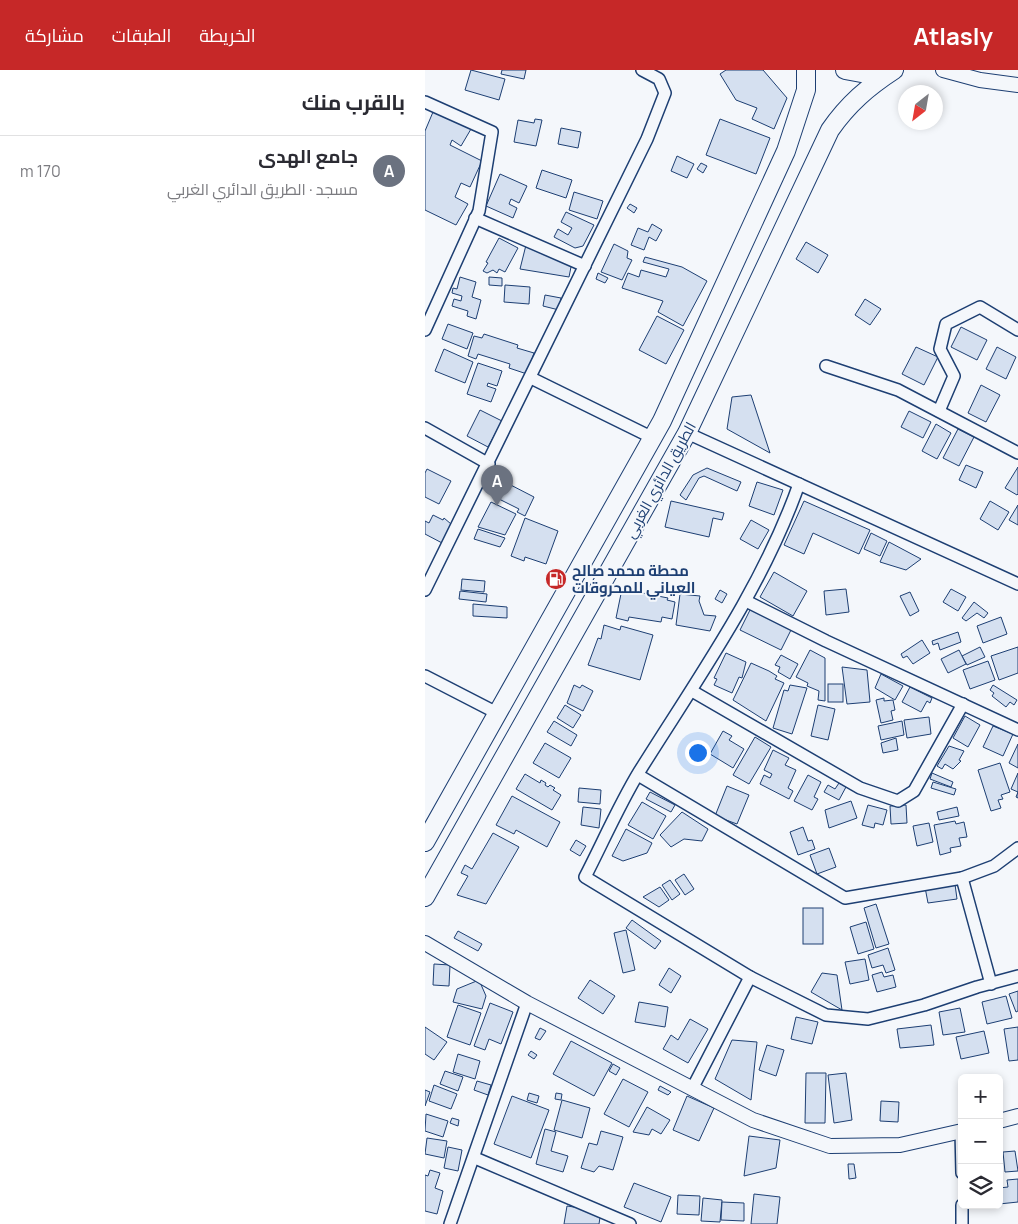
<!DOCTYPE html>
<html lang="ar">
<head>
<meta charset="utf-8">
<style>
  :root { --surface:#fff; --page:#f7f7f7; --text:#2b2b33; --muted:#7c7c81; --line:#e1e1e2; --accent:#c62828 }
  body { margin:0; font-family:Manrope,Cairo,sans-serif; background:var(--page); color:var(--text); direction:rtl }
  .controls { position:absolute; right:15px; bottom:15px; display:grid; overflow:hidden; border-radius:8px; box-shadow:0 2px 8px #0003 }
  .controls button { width:45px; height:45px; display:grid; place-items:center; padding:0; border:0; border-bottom:1px solid var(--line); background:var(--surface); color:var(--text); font:25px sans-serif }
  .compass { position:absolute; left:473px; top:15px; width:45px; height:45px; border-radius:50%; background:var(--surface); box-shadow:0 2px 8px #0003; rotate:211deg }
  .you { position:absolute; left:272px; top:682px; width:18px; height:18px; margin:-12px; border:4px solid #fff; border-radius:50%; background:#1a73e8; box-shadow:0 0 0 8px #1a73e833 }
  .badge { display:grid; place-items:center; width:32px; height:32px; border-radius:50%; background:var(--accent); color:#fff; font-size:16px; font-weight:700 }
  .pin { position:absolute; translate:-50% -41px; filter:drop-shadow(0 1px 2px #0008) }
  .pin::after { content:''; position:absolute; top:26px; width:18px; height:15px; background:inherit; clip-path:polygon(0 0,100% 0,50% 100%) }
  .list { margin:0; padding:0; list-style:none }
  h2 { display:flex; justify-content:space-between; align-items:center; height:65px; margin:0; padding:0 20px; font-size:21px }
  h2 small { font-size:16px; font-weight:400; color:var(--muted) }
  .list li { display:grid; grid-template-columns:32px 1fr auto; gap:15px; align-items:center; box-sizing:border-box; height:70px; padding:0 20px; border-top:1px solid var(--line) }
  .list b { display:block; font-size:19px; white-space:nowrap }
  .list p { margin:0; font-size:16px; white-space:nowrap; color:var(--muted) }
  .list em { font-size:16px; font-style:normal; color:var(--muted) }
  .icon { flex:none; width:28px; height:28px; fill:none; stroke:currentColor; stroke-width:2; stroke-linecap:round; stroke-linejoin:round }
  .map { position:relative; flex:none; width:593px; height:1154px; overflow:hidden; direction:ltr }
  header { display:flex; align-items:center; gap:30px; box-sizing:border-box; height:70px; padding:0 25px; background:var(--accent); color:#fff }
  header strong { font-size:24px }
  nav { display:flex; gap:28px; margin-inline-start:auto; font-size:18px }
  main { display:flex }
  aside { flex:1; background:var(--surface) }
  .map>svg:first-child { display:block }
  .building { fill:#d5e0f0; stroke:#1d3f73 }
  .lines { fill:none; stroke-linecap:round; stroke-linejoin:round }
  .minor-casing { stroke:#1d3f73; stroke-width:14 }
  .tertiary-casing { stroke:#1d3f73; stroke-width:16 }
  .primary-casing { stroke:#1d3f73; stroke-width:20 }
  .minor { stroke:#f4f7fb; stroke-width:11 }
  .tertiary { stroke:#f4f7fb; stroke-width:14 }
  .primary { stroke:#f4f7fb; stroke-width:18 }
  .labels { text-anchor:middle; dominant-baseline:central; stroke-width:4; stroke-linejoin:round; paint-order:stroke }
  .street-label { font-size:15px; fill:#1d3f73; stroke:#f4f7fb }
  .poi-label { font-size:15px; font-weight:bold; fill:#1d3f73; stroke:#f4f7fb; text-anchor:start }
</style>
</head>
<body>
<header>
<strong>Atlasly</strong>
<nav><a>الخريطة</a><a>الطبقات</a><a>مشاركة</a></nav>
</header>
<main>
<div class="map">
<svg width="593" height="1154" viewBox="0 0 593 1154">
  <rect width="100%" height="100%" fill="#f4f7fb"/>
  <!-- building -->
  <g class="building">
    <path d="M46,0L80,9L74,30L40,20Z"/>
    <path d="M77,0H101L99,9L76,4Z"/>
    <path d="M301,0H338L362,28L349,59L327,49L332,38L311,30L295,4Z"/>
    <path d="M8,42L46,59L36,76L27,70L25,75L57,91L45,117L36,113L30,127L43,134L31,155L0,140V61Z"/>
    <path d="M110,49L117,50L111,76L89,72L93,50L109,53Z"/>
    <path d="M295,49L345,68L331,104L281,85Z"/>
    <path d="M136,58L156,62L153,78L133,74Z"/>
    <path d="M252,86L269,94L262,108L246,101Z"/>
    <path d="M276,93L282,96L278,103L272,99Z"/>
    <path d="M117,100L147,110L141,128L111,118Z"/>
    <path d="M75,104L102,116L94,133L86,129L84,134L92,138L88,148L61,136Z"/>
    <path d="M149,122L178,131L172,149L144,140Z"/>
    <path d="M205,134L212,138L209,143L202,138Z"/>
    <path d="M141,142L169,155L158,176L150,178L129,167L133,159L143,165L147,158L136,152Z"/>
    <path d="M227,154L237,160L231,171L224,167L219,180L206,175L213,158L223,162Z"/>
    <path d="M74,168L93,178L80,202L74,199L72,203L68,200L62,203L58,201L63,193L61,192Z"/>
    <path d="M102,171L147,192L144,207L95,199Z"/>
    <path d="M381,172L403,185L393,203L371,189Z"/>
    <path d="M189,174L203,181L202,188L207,190L197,210L176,202Z"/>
    <path d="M220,187L257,197L282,211L258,256L233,242L238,231L197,218L203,203L214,207L216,200L241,207L244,199L218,192Z"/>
    <path d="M173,203L183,208L180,213L171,209Z"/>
    <path d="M35,207L51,212L47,227L56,230L51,249L42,246L43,241L27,236L29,229L36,231L37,226L27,223L28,218L32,219Z"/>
    <path d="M64,207L77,208V216L64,215Z"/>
    <path d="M80,215L105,217L104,234L79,232Z"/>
    <path d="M120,225L136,228L134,240L118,236Z"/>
    <path d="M440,229L456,239L445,255L430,245Z"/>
    <path d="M232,246L259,260L241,294L214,280Z"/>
    <path d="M23,254L48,263L42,279L17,269Z"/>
    <path d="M536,257L562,270L552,290L526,277Z"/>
    <path d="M59,264L93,275L92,278L109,283L102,304L84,298L85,294L53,284L51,289L43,286L49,266L57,268Z"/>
    <path d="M491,277L513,287L499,315L477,304Z"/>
    <path d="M572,277L591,287L581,309L561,299Z"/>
    <path d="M19,279L48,292L40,313L10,301Z"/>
    <path d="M53,293L77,301L72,316L63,313L62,316L71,319L66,332L42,324Z"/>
    <path d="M556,315L575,325L561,352L543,343Z"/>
    <path d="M326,325L345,383L302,359L307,327Z"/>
    <path d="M55,340L77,351L63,377L42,366Z"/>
    <path d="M484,341L506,352L498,368L476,357Z"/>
    <path d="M511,354L526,363L512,389L497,381Z"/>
    <path d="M533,359L549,367L534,396L518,388Z"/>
    <path d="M541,395L558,402L551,418L534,410Z"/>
    <path d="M593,397V424L592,425L580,418Z"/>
    <path d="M282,398L316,412L312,421L279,406L274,408L261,430L255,425L268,405Z"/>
    <path d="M2,399L26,411L14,434L0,427V403Z"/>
    <path d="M76,410L109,427L100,446L92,442L94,439L68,426Z"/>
    <path d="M332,412L358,420L349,445L324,436Z"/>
    <path d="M246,431L299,443L297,450L288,448L284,467L240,457Z"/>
    <path d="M379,431L445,460L434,484L388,463L379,484L359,475Z"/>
    <path d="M565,431L584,442L573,460L555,449Z"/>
    <path d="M66,432L91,444L80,465L53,457Z"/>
    <path d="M593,435V455L584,450Z"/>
    <path d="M8,445L18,450L19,448L26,454L27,452L30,454L19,474L0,464V451L4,453Z"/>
    <path d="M100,448L133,461L121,494L100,487L99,491L86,486Z"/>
    <path d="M326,450L344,460L333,479L315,469Z"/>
    <path d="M53,459L80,468L75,477L49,469Z"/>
    <path d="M446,463L462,471L455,486L439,479Z"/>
    <path d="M464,472L496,489L481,500L455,492Z"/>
    <path d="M349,502L382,521L368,546L335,527Z"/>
    <path d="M37,509L60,511L59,522L36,520Z"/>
    <path d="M197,519L243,528L242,530L250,532L247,549L237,547L236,552L204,547L203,551L191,548Z"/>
    <path d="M421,519L424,542L401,545L399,521Z"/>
    <path d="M526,519L541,527L533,541L518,532Z"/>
    <path d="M295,520L302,524L297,533L290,529Z"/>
    <path d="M35,521L62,524L61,532L34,529Z"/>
    <path d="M485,522L494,541L485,546L475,526Z"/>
    <path d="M255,524L275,526L274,531L279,545L291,546L285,561L251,555Z"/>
    <path d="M549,532L563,543L559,548L552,543L541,551L537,548Z"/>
    <path d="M48,534L82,537V548L48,546Z"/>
    <path d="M326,538L367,558L356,580L315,560Z"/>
    <path d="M576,547L582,564L558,573L552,556Z"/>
    <path d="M179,555L195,560L196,556L228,565L215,610L163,595L173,568L176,569Z"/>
    <path d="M533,562L536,572L515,580L513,573L508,575L507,571Z"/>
    <path d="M497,570L505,583L488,594L482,586L478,588L476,584Z"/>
    <path d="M555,577L560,587L542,595L537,586Z"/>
    <path d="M593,577V603L574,610L566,586Z"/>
    <path d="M385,580L400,588V631L393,630L394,621L382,616L383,613L371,607Z"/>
    <path d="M534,580L541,594L523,603L516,589Z"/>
    <path d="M301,583L321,592L317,608L314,607L307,623L289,615L292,609L289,608Z"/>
    <path d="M356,585L373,594L365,609L353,602L355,597L350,595Z"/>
    <path d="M563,591L570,610L545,619L538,600Z"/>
    <path d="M326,593L344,601L352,606L350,609L359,613L341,651L308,630Z"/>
    <path d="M417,597L442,600L445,632L422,634Z"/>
    <path d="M456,604L478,616L470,630L450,618Z"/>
    <rect x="403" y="614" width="15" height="18"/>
    <path d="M149,615L155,618L157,615L168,621L158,641L142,633Z"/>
    <path d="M365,615L382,618L367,664L348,658L359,620L363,621Z"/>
    <path d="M568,615L592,630L589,635L585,632L581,637L567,626L569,623L565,620Z"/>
    <path d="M485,617L507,628L505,633L502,631L496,642L477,632Z"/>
    <path d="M459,628V631L468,630L470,640L466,641L468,650L456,653L451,630Z"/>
    <path d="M140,635L156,645L148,658L132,648Z"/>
    <path d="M393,635L410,639L403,670L386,666Z"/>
    <path d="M540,646L555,655L543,677L528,668Z"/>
    <path d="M504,647L506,664L482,668L479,650Z"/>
    <path d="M129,651L152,665L146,676L122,662Z"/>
    <path d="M477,651L479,665L456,670L453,656Z"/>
    <path d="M568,656L588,664L578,686L558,677Z"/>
    <path d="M298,661L307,666L304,670L319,679L308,698L285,684Z"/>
    <path d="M330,667L346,677L324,714L308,705Z"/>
    <path d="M471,668L473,680L458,683L456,673Z"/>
    <path d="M120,673L146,688L134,708L108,693Z"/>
    <path d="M593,674V698L584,693Z"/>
    <path d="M524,676L539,681L534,690L536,691L528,699L520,694L517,699L512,696Z"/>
    <path d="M348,680L364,688L360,695L371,700L363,718L368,721L364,729L335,714L339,705L345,708L347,704L339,700Z"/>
    <path d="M575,693L585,722L576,725L578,729L573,730L576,738L566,741L553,700Z"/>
    <path d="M507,703L528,712L526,717L505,709Z"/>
    <path d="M593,703V728L591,727L593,722L586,719Z"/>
    <path d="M100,704L115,713L116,710L121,713L120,715L123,717L125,715L130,718L128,720L136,725L127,740L91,719Z"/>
    <path d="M383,705L396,712L389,727L393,729L387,740L369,731Z"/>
    <path d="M508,712L531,719L529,725L506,718Z"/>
    <path d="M414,713L421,717L414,730L399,722L403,715L410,719Z"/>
    <path d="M302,716L324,725L312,754L290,746Z"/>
    <path d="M154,718L176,720L175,734L153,732Z"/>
    <path d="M225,722L250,735L246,742L221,729Z"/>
    <path d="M87,726L135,752L122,777L91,760L89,764L71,755Z"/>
    <path d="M426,731L432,748L404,758L400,740Z"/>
    <path d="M217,732L241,746L228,769L203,755Z"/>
    <path d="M443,735L462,740L458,755L450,753L449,758L437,755Z"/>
    <path d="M481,735L482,753L466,754L465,736Z"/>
    <path d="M158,737L176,739L174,758L156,755Z"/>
    <path d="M532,737L534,746L514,750L512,742Z"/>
    <path d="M257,742L283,759L277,771L259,769L246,777L235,765Z"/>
    <path d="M530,751L531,754L539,752L542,767L534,768L536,776L525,778L526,782L515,785L509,755Z"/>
    <path d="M504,753L508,772L492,776L488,756Z"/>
    <path d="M378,757L383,771L387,770L390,779L373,785L365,762Z"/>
    <path d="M201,759L227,773L222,783L198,791L187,786Z"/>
    <path d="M68,763L94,777L61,834L32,825L43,806L36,803L40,795L47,799Z"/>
    <path d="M151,770L161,776L155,786L145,780Z"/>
    <path d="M404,778L411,797L392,804L385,785Z"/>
    <path d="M259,804L269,819L260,825L250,810Z"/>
    <path d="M529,807L532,829L503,833L499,812Z"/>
    <path d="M245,810L255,824L247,830L237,815Z"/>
    <path d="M235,817L244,830L234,837L218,827Z"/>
    <path d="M451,834L464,874L451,878L439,838Z"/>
    <rect x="378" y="838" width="20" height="36"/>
    <path d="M207,850L236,871L230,879L201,858Z"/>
    <path d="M441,852L449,879L433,884L425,857Z"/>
    <path d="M201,860L210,900L198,903L189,863Z"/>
    <path d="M33,861L57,874L53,881L29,868Z"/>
    <path d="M463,878L470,900L461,903L458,895L447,898L443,885Z"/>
    <path d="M440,889L444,910L425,914L420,892Z"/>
    <path d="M9,894L25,895L24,916L8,915Z"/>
    <path d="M244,898L256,906L246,923L234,915Z"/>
    <path d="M457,902L459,907L468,905L471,917L452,922L447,905Z"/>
    <path d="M397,903L412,905L417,940L386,922Z"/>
    <path d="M54,910L61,926L57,939L28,932L32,919Z"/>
    <path d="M165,910L190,926L178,944L153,928Z"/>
    <path d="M593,921V941L591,942L584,924Z"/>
    <path d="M581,926L587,948L562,954L557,932Z"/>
    <path d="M214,932L243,937L240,957L210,952Z"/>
    <path d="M65,933L88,942L76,974L64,969L60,980L49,976Z"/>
    <path d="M33,935L56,943L45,975L22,967Z"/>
    <path d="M535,938L540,962L518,965L514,942Z"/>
    <path d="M371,947L393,952L387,974L366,969Z"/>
    <path d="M265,949L283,959L263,993L238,979L246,965L253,970Z"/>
    <path d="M506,955L509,975L475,978L472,959Z"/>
    <path d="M0,957L22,972L9,990L0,984Z"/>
    <path d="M593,957V990L584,991L579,959Z"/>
    <path d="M115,958L121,961L115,970L110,968Z"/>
    <path d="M559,961L564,983L536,989L531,967Z"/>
    <path d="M307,970L332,972L326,1030L290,1009Z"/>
    <path d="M146,971L187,993L169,1026L128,1004Z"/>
    <path d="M342,975L359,980L351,1006L334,1000Z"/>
    <path d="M106,981L112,985L109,989L103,985Z"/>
    <path d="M33,984L55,991L50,1009L28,1002Z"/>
    <path d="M188,994L195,998L191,1005L184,1001Z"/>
    <path d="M20,1001L38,1007L33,1021L15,1014Z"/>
    <path d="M381,1003H401L400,1053H380Z"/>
    <path d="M421,1003L427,1050L409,1053L403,1005Z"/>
    <path d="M198,1009L223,1022L204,1057L179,1044Z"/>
    <path d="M52,1011L66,1015L63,1025L49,1020Z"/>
    <path d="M9,1015L32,1024L26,1039L4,1031Z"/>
    <path d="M235,1016L246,1022L243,1025L233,1020Z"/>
    <path d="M0,1020L5,1022L0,1036Z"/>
    <path d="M104,1023L114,1026L112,1033L102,1030Z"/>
    <path d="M131,1023L137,1024L136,1030L130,1029Z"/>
    <path d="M87,1026L124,1040L106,1088L69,1074Z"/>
    <path d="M262,1026L289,1038L274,1071L248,1060Z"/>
    <path d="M137,1030L165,1038L157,1068L129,1060Z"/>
    <path d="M456,1031L474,1032L473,1052L455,1051Z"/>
    <path d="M222,1037L245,1050L236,1064L227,1059L224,1065L208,1062Z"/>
    <path d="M1,1044L23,1051L18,1067L0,1061Z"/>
    <path d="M27,1048L34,1050L33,1056L25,1053Z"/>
    <path d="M120,1059L131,1062L126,1081L143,1086L138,1102L111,1094Z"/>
    <path d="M176,1061L198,1067L188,1100L174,1096L169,1102L156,1098L164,1073L172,1075Z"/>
    <path d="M324,1066L355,1070L351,1098L319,1106Z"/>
    <path d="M2,1068L22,1071L19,1088L0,1084Z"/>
    <path d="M23,1077L37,1080L33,1101L19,1098Z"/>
    <path d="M590,1081L593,1101L580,1102L578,1082Z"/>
    <path d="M423,1094H429L431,1108L424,1109Z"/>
    <path d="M5,1100L15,1103L10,1118L18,1121L12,1144L0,1141V1105L3,1106Z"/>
    <path d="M593,1109V1132L574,1134V1118L583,1117L582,1110Z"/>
    <path d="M209,1113L246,1127L236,1152L199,1137Z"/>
    <path d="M329,1124L355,1127L352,1154H326Z"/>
    <path d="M253,1125L275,1126L274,1145L252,1144Z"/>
    <path d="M278,1128L297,1130L295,1152L276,1151Z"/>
    <path d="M297,1132L319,1133V1151L296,1150Z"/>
    <path d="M142,1136L176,1141L174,1154H139Z"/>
  </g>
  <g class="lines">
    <!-- minor casing -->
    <g class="minor-casing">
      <g id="minor">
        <path d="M0,32L67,62L54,141L0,260"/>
        <path d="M50,148L160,196"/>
        <path d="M401,296L473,320L593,383"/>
        <path d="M106,308L228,368"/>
        <path d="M514,341L529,306L515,279L521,254L555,237L593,260"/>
        <path d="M0,358L64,394"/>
        <path d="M262,363L593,514"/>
        <path d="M374,414C337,519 272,609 214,702C194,735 178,772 160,807L325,907L401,945L443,949L499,935L552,917L593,906"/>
        <path d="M0,520L222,69L240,23L234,9L217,0"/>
        <path d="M321,531L401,571L593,660"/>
        <path d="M0,606L72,643"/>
        <path d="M267,621L435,718L473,731L489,721L538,634"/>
        <path d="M213,705L420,828L537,808L569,796L593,778"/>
        <path d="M537,808L566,914"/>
        <path d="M267,1019L325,907"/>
        <path d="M536,1061L537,1103"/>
        <path d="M50,1088L205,1154"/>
        <path d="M25,1154L102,933"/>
        <path d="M537,1154V1135"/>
      </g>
    </g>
    <!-- tertiary casing -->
    <g class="tertiary-casing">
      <g id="tertiary">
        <path d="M518,0L555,10L593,15"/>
        <path d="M0,873L102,933L328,1050L405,1076L475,1075L537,1061"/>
        <path d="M574,1051L593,1046"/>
      </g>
    </g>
    <!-- primary casing -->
    <g class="primary-casing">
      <g id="primary">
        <path d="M420,0L447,5L463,1"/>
        <path d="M0,772L237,351L361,81L381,20V0"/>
        <path d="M0,827L262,363L405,60C423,34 443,17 469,0"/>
      </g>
    </g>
    <!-- minor -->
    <use href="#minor" class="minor"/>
    <!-- tertiary -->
    <use href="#tertiary" class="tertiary"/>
    <!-- primary -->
    <use href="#primary" class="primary"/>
  </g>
  <!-- icons -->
  <defs>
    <g id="fuel-disc" transform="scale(1.125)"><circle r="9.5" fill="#c62828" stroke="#f4f7fb"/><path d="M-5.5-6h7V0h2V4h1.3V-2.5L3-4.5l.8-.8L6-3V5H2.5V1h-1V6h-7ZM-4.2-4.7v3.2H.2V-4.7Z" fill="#fff"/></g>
  </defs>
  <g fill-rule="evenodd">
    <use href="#fuel-disc" x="131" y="509"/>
  </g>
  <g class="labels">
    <!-- street labels -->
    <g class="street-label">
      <text transform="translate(235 410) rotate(-61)">الطريق الدائري الغربي</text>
    </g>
    <!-- poi labels -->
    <g class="poi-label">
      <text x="147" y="500">محطة محمد صالح<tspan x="147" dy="17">العياني للمحروقات</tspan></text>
    </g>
  </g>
</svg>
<div class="controls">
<button>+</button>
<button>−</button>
<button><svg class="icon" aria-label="layers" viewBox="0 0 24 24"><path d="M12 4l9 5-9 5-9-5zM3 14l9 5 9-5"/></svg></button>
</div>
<svg class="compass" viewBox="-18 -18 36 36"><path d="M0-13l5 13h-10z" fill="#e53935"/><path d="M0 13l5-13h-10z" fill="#7c7c81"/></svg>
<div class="you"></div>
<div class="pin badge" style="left:72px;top:436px;background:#6b7280">A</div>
</div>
<aside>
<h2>بالقرب منك<small></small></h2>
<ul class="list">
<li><span class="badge" style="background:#6b7280">A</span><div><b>جامع الهدى</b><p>مسجد · الطريق الدائري الغربي</p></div><em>170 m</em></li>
</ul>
</aside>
</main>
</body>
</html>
